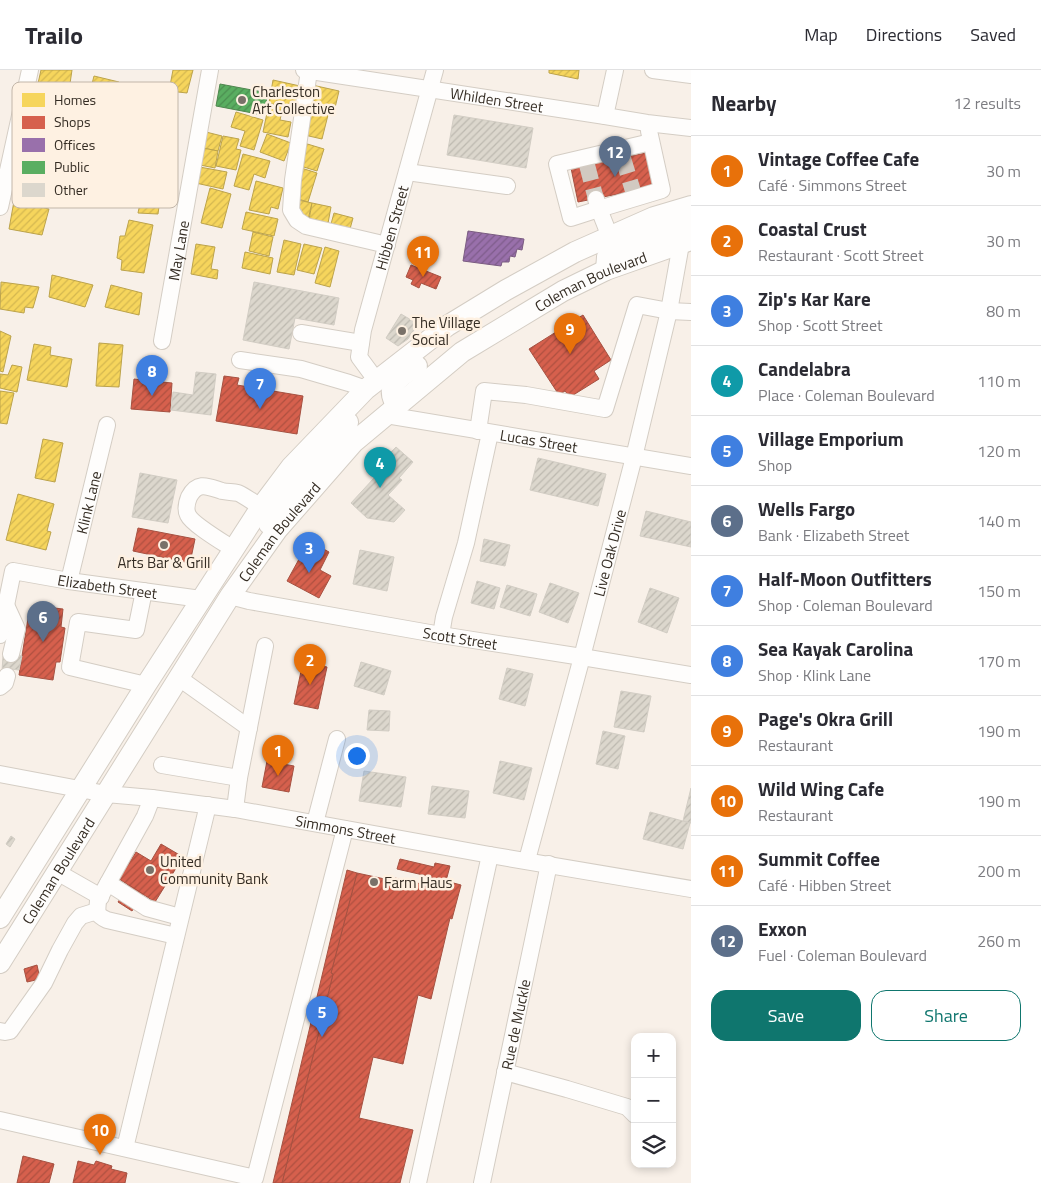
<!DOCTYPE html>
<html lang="en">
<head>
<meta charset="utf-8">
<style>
  :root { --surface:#fff; --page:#f2f2f3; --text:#2b2b33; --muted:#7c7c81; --line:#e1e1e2; --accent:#0f766e }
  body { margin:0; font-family:"Titillium Web",sans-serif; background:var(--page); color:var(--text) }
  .controls { position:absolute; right:15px; bottom:15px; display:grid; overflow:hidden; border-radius:10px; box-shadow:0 2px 8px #0003 }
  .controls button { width:45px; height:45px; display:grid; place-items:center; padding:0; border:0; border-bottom:1px solid var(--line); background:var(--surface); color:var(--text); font:25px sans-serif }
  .you { position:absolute; left:356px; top:685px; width:18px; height:18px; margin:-12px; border:4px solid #fff; border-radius:50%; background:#1a73e8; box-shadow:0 0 0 8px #1a73e833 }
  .badge { display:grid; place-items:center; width:32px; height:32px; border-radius:50%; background:var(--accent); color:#fff; font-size:16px; font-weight:700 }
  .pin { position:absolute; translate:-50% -41px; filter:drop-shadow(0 1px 2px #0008) }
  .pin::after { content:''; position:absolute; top:26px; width:18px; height:15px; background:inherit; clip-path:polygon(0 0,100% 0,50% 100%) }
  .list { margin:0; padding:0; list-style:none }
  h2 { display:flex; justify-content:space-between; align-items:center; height:65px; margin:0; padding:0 20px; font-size:21px }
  h2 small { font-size:16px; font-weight:400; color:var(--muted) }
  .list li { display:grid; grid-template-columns:32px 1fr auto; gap:15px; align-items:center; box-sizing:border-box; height:70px; padding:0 20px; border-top:1px solid var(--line) }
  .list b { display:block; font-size:19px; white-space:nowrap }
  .list p { margin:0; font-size:16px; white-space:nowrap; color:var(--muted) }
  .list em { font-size:16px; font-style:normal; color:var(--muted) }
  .actions { display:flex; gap:10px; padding:15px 20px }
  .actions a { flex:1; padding:11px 0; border:1px solid var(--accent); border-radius:15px; text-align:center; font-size:18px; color:var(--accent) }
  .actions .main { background:var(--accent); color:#fff }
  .icon { flex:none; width:28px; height:28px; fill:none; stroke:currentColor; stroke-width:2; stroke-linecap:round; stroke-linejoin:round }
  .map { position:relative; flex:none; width:691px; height:1113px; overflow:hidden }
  header { display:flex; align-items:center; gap:30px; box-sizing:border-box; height:70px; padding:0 25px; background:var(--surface); border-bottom:1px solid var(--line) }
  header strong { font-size:24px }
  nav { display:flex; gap:28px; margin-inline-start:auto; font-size:18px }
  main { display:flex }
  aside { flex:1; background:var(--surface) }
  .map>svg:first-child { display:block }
  .homes { fill:url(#homes-hatch); stroke:#bca34b }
  .shops { fill:url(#shops-hatch); stroke:#a65141 }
  .offices { fill:url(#offices-hatch); stroke:#7b5c82 }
  .public { fill:url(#public-hatch); stroke:#4f874f }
  .building { fill:url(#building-hatch); stroke:#d2cdc4 }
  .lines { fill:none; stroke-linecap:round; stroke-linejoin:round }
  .minor-tunnel { stroke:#d1c9c1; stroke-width:16; stroke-dasharray:16 8; stroke-linecap:butt }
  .minor-casing { stroke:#d4cdc4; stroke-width:18 }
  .major-casing { stroke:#d4cdc4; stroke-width:22 }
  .minor { stroke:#fefdfc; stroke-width:16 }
  .major { stroke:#fefdfc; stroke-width:20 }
  .poi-dot { fill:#797169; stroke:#fef1e2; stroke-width:2 }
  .labels { text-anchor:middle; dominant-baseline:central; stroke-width:5; stroke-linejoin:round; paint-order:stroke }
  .poi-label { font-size:15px; fill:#352d24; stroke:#fef1e2; text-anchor:start }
  .street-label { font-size:15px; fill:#352d24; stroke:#fef1e2 }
  .key { fill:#fef1e2; stroke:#c2b6a9; stroke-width:1 }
  .key-label { font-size:14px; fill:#352d24 }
</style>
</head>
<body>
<header>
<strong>Trailo</strong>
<nav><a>Map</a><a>Directions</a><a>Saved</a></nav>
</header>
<main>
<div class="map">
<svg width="691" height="1113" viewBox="0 0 691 1113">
  <defs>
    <pattern id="homes-hatch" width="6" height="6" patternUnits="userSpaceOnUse" patternTransform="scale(1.25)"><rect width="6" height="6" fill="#f6d55c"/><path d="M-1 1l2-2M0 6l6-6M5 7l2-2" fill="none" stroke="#d4b750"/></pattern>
    <pattern id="shops-hatch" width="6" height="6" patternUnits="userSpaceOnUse" patternTransform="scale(1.25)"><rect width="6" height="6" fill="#d6604d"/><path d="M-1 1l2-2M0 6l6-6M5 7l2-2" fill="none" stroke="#ae5040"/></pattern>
    <pattern id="offices-hatch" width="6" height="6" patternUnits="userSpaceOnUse" patternTransform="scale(1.25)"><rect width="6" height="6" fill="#9970ab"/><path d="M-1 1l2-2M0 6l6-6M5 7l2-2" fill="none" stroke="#7e5c8b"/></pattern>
    <pattern id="public-hatch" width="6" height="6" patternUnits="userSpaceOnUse" patternTransform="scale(1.25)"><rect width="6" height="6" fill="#5aae61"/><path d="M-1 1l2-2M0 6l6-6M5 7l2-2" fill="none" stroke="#4b8e50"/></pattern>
    <pattern id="building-hatch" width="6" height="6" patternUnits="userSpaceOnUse" patternTransform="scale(1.25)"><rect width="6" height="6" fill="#dcd7cd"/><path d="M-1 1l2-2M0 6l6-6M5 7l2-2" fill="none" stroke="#bdb9b0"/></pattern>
  </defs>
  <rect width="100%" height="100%" fill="#f8f0e8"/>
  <!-- homes -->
  <g class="homes">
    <path d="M41,0H72L67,34L35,27Z"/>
    <path d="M173,0H193L187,23L169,21Z"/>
    <path d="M549,0H579L578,9L549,3Z"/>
    <path d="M94,6L119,12L110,52L84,45Z"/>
    <path d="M273,10L300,16L295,43L275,39L276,35L269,33Z"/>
    <path d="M312,15L339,21L334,42L308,36Z"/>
    <path d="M268,38L282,41L280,50L291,52L288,67L263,62Z"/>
    <path d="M306,40L328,45L322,69L300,64Z"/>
    <path d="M236,42L263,50L254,80L240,76L245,61L231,57Z"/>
    <path d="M202,61L222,66L218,81L198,77Z"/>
    <path d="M267,64L291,73L284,91L260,82Z"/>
    <path d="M223,66L239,69L236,79L241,80L236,100L216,96Z"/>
    <path d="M304,73L324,79L317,101L297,95Z"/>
    <path d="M198,77L218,81L215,98L195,94Z"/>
    <path d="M243,84L270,91L265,108L254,104L249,120L234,116Z"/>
    <path d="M194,96L227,102L223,119L191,112Z"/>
    <path d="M112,97L163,107L158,144L138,143L142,124L126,121L123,132L105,127Z"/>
    <path d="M298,97L317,103L308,132L292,127Z"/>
    <path d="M256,111L283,118L278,139L271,137L269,144L249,140Z"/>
    <path d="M210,118L231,124L222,158L201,153Z"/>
    <path d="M293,129L312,133L307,154Z"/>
    <path d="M14,131L49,139L42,165L9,159Z"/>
    <path d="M312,133L331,137L326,164L307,161Z"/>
    <path d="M246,142L278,149L274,166L242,159Z"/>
    <path d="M334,143L353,148L347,170L328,165Z"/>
    <path d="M129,150L153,155L144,203L121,200L122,190L117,188L120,166H125Z"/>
    <path d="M253,162L273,167L269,186L249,181Z"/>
    <path d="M284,170L301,174L294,205L277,202Z"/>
    <path d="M196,174L215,177L211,199L218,200L217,209L191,204Z"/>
    <path d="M304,174L322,178L314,204L297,200Z"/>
    <path d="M325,177L339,181L330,217L315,213Z"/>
    <path d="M245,182L273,188L270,204L242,198Z"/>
    <path d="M52,205L93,215L85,237L49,227Z"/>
    <path d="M1,212L39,217L33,238L25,237L24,243L0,239Z"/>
    <path d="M111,215L142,223L139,245L105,237Z"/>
    <path d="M0,261L11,266L3,302L0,301Z"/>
    <path d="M99,273L123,275L119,317L96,316Z"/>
    <path d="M34,274L51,277L50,285L72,289L67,317L27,310Z"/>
    <path d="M12,295L22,297L17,322L0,318V304L8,305Z"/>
    <path d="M0,321L14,323L7,354L0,353Z"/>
    <path d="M43,369L63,373L55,412L35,408Z"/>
    <path d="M18,424L54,434L47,461L51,462L46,480L6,470Z"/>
  </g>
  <!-- shops -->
  <g class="shops">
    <path d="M651,82L658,116L578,132L571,98Z"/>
    <path d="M411,195L441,207L436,219L421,213L419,218L411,214L413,210L406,207Z"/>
    <path d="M583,245L611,290L594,301L599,309L570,327L565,321L559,325L529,279Z"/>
    <path d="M143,300L163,302L162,312L172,313L170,342L131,339L134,309L142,310Z"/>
    <path d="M224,306L239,308L237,315L303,326L297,364L216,351Z"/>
    <path d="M138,458L195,469L190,493L133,481Z"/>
    <path d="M309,471L329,482L320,500L331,506L319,528L287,511Z"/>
    <path d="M46,537L63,539L61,557L65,558L60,592H56L53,610L19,605L29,542L45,544Z"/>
    <path d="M303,592L327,597L318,639L294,634Z"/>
    <path d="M267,691L294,696L289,722L262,717Z"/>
    <path d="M161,774L183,787L155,832L119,809L136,782L151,791Z"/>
    <path d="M400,789L434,797L435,793L450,796L446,811L461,815L452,849L450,848L431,929L418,925L403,994L373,987L359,1048L413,1060L400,1113H282L333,904L331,903L357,803L394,811L395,808L430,816L432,807L397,799Z"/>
    <path d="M347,800L357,803L331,903L333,904L282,1113H273Z"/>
    <path d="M129,815L143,824L132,841L118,832Z"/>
    <path d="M37,895L40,909L27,912L24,899Z"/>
    <path d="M23,1086L54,1094L49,1113H17Z"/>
    <path d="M78,1091L94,1095L96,1091L112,1096L111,1099L127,1103L125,1113H73Z"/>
  </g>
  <!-- offices -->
  <path class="offices" d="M468,161L524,169L522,180L517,179L515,187L510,186L509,192H502L501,196L463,191Z"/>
  <!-- public -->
  <path class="public" d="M220,14L268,23L263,45L216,36Z"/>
  <!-- building -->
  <g class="building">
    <path d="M454,45L533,58L526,98L447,85Z"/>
    <path d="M254,212L339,228L334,255L295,248L289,279L243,270Z"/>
    <path d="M401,244L418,254L408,269L398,276L386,268Z"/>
    <path d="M196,302L216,304L211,345L171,340L173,322L193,325Z"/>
    <path d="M396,377L413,392L399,408L402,410L388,425L405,440L394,452L367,448L351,433L386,395L382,391Z"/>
    <path d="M538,388L606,404L598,436L530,420Z"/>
    <path d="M140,403L177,410L168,453L132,447Z"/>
    <path d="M646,441L691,452V477L640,466Z"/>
    <path d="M484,469L510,475L505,496L480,491Z"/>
    <path d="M360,480L394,487L387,521L353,514Z"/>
    <path d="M477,511L500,518L494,539L471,533Z"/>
    <path d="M550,513L579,523L568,553L539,542Z"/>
    <path d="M507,515L537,524L530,546L500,537Z"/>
    <path d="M650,518L679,528L667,563L638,552Z"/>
    <path d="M11,584L22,586L19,600L11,599L2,601L3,586Z"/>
    <path d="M361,592L391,601L384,625L354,616Z"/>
    <path d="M507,598L533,604L525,636L499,629Z"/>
    <path d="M621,621L651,626L644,662L614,657Z"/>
    <path d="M369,640L390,641L389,661L367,660Z"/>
    <path d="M603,661L625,666L618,699L596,694Z"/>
    <path d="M500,691L532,698L524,730L493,723Z"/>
    <path d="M364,701L406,707L401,737L359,731Z"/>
    <path d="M432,716L469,721L465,748L428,744Z"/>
    <path d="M691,718V753L683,751Z"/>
    <path d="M650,742L690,753L683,779L643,769Z"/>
    <path d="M11,766L15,769L10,777L6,774Z"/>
  </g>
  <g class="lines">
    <!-- minor-tunnel -->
    <g class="minor-tunnel">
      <path d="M623,88L633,121"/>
      <path d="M587,95L596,129"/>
    </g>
    <!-- minor casing -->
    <g class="minor-casing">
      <g id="minor">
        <path id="s1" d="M304,0L605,46L647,53L691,58"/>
        <path d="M653,0L691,5"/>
        <path d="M309,1L293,110L291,140L297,150L306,156L387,175"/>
        <path d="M605,46L615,0"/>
        <path d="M407,102L507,116"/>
        <path d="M596,129L599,139L571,148L557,94L651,72"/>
        <path d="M0,137L30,0"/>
        <path d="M610,167L599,139L662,120L649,61"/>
        <path d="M301,263L361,273"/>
        <path id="s2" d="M162,271L210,0"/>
        <path d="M240,290L301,299L349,313L366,319"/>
        <path id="s3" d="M376,310L359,287L363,260L435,0"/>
        <path id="s4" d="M386,345L691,396"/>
        <path d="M478,361L484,321L526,325L605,339L637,235L669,241L691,242"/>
        <path d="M233,479C224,473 192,454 188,445C185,439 187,432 189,427C198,410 209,417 222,421C227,422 233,422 238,423C245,426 254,433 261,437"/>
        <path id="s5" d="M69,511L107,355"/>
        <path d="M144,521L136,560L78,552L70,597L146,615"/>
        <path id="s6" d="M230,526L249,531L441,565L582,587L691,605"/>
        <path d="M6,535L17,559L11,584"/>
        <path id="s7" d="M0,565L13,501L69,511L201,529"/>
        <path d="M441,565L444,547L466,473L490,363"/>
        <path d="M179,608L249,658"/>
        <path d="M0,617L5,613L7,606"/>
        <path d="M162,695L239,708"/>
        <path id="s8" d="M0,704L106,724L152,728L235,739L490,785L691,819"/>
        <path d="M152,728L145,746L98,831C97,842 96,845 107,850L176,866"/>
        <path d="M235,739L239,708L265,576"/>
        <path d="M315,753L337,669"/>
        <path id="s9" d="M527,790L582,587L634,387L669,241L681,174"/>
        <path d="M57,802L101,827"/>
        <path d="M108,813L147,838L180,847"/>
        <path d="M0,961L5,962L10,961L44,913L60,880L75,853L81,846L97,841"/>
        <path d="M505,1002L567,1019L627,1037L635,1045"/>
        <path d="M0,1050L255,1108L345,759"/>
        <path d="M125,1078L208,735"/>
        <path d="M418,1113L490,785"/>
        <path id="s10" d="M482,1113L549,794"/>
      </g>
    </g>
    <!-- major casing -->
    <g class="major-casing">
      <g id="major">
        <path d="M606,200L607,187L612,180L691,150"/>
        <path d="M396,336C395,333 393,329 392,325C389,312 408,302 417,296"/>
        <path d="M273,457L269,454V448L347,357L348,352"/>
        <path d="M0,848L146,615L261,437L291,397L366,319L447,256L506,220L575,182L654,147L691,136"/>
        <path id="s11" d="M0,893L230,526L277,460L354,372L462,282L563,221L606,200L691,170"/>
      </g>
    </g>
    <!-- minor -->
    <use href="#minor" class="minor"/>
    <!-- major -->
    <use href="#major" class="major"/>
  </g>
  <!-- markers -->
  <g class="poi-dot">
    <circle cx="242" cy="30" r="5"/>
    <circle cx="402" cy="261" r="5"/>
    <circle cx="164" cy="475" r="5"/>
    <circle cx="150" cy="800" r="5"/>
    <circle cx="374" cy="812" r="5"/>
  </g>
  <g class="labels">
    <!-- poi labels -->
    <g class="poi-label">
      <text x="252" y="21">Charleston<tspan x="252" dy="17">Art Collective</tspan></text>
      <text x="412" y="252">The Village<tspan x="412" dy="17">Social</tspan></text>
      <text x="164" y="492" text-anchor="middle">Arts Bar &amp; Grill</text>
      <text x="160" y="791">United<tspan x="160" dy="17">Community Bank</tspan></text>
      <text x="384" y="812">Farm Haus</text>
    </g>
    <!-- street labels -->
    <g class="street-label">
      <text stroke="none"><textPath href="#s1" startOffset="195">Whilden Street</textPath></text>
      <text stroke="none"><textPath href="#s3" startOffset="162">Hibben Street</textPath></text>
      <text stroke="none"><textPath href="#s2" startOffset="92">May Lane</textPath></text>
      <text stroke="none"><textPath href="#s11" startOffset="919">Coleman Boulevard</textPath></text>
      <text stroke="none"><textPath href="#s4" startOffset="155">Lucas Street</textPath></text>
      <text stroke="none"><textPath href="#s5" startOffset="81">Klink Lane</textPath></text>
      <text stroke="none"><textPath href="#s11" startOffset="514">Coleman Boulevard</textPath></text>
      <text stroke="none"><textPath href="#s9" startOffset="318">Live Oak Drive</textPath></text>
      <text stroke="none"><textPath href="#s7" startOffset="161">Elizabeth Street</textPath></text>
      <text stroke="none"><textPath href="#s6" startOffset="234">Scott Street</textPath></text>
      <text stroke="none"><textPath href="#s8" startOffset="350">Simmons Street</textPath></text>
      <text stroke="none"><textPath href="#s11" startOffset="109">Coleman Boulevard</textPath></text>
      <text stroke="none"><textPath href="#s10" startOffset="162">Rue de Muckle</textPath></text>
    </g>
  </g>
  <!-- legend -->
  <rect x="12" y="12" width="166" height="126" rx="8" class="key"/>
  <rect x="22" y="23" width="23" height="14" fill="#f6d55c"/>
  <rect x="22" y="46" width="23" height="13" fill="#d6604d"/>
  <rect x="22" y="68" width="23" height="14" fill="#9970ab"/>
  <rect x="22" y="91" width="23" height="13" fill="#5aae61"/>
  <rect x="22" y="113" width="23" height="14" fill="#dcd7cd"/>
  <g class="key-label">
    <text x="54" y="35">Homes</text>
    <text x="54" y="57">Shops</text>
    <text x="54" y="80">Offices</text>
    <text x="54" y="102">Public</text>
    <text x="54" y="125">Other</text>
  </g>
</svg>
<div class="controls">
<button>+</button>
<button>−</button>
<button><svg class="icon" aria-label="layers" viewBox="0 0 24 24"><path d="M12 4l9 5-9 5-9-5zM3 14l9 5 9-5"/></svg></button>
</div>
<div class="you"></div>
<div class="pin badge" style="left:278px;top:706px;background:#e8710a">1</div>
<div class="pin badge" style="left:310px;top:615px;background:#e8710a">2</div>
<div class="pin badge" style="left:309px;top:503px;background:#3f7fe0">3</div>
<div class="pin badge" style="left:380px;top:418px;background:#0f9aa8">4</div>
<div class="pin badge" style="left:322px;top:967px;background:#3f7fe0">5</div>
<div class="pin badge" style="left:43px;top:572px;background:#5c6f8a">6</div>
<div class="pin badge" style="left:260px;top:339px;background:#3f7fe0">7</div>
<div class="pin badge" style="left:152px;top:326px;background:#3f7fe0">8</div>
<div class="pin badge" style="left:570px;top:284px;background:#e8710a">9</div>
<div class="pin badge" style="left:100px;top:1085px;background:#e8710a">10</div>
<div class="pin badge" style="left:423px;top:207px;background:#e8710a">11</div>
<div class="pin badge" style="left:615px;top:107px;background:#5c6f8a">12</div>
</div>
<aside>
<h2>Nearby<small>12 results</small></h2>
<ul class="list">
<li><span class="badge" style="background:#e8710a">1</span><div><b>Vintage Coffee Cafe</b><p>Café · Simmons Street</p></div><em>30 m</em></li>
<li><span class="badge" style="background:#e8710a">2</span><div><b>Coastal Crust</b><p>Restaurant · Scott Street</p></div><em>30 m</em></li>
<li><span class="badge" style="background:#3f7fe0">3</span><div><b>Zip's Kar Kare</b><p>Shop · Scott Street</p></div><em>80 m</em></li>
<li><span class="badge" style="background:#0f9aa8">4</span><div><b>Candelabra</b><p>Place · Coleman Boulevard</p></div><em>110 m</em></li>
<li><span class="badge" style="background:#3f7fe0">5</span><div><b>Village Emporium</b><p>Shop</p></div><em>120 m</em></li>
<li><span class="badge" style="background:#5c6f8a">6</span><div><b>Wells Fargo</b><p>Bank · Elizabeth Street</p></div><em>140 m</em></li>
<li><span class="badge" style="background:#3f7fe0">7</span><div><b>Half-Moon Outfitters</b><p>Shop · Coleman Boulevard</p></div><em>150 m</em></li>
<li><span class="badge" style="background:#3f7fe0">8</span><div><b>Sea Kayak Carolina</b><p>Shop · Klink Lane</p></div><em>170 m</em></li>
<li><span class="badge" style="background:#e8710a">9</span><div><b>Page's Okra Grill</b><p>Restaurant</p></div><em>190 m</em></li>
<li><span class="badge" style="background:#e8710a">10</span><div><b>Wild Wing Cafe</b><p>Restaurant</p></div><em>190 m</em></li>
<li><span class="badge" style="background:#e8710a">11</span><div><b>Summit Coffee</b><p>Café · Hibben Street</p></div><em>200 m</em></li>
<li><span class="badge" style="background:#5c6f8a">12</span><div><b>Exxon</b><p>Fuel · Coleman Boulevard</p></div><em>260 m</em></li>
</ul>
<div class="actions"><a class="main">Save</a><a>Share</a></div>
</aside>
</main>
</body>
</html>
